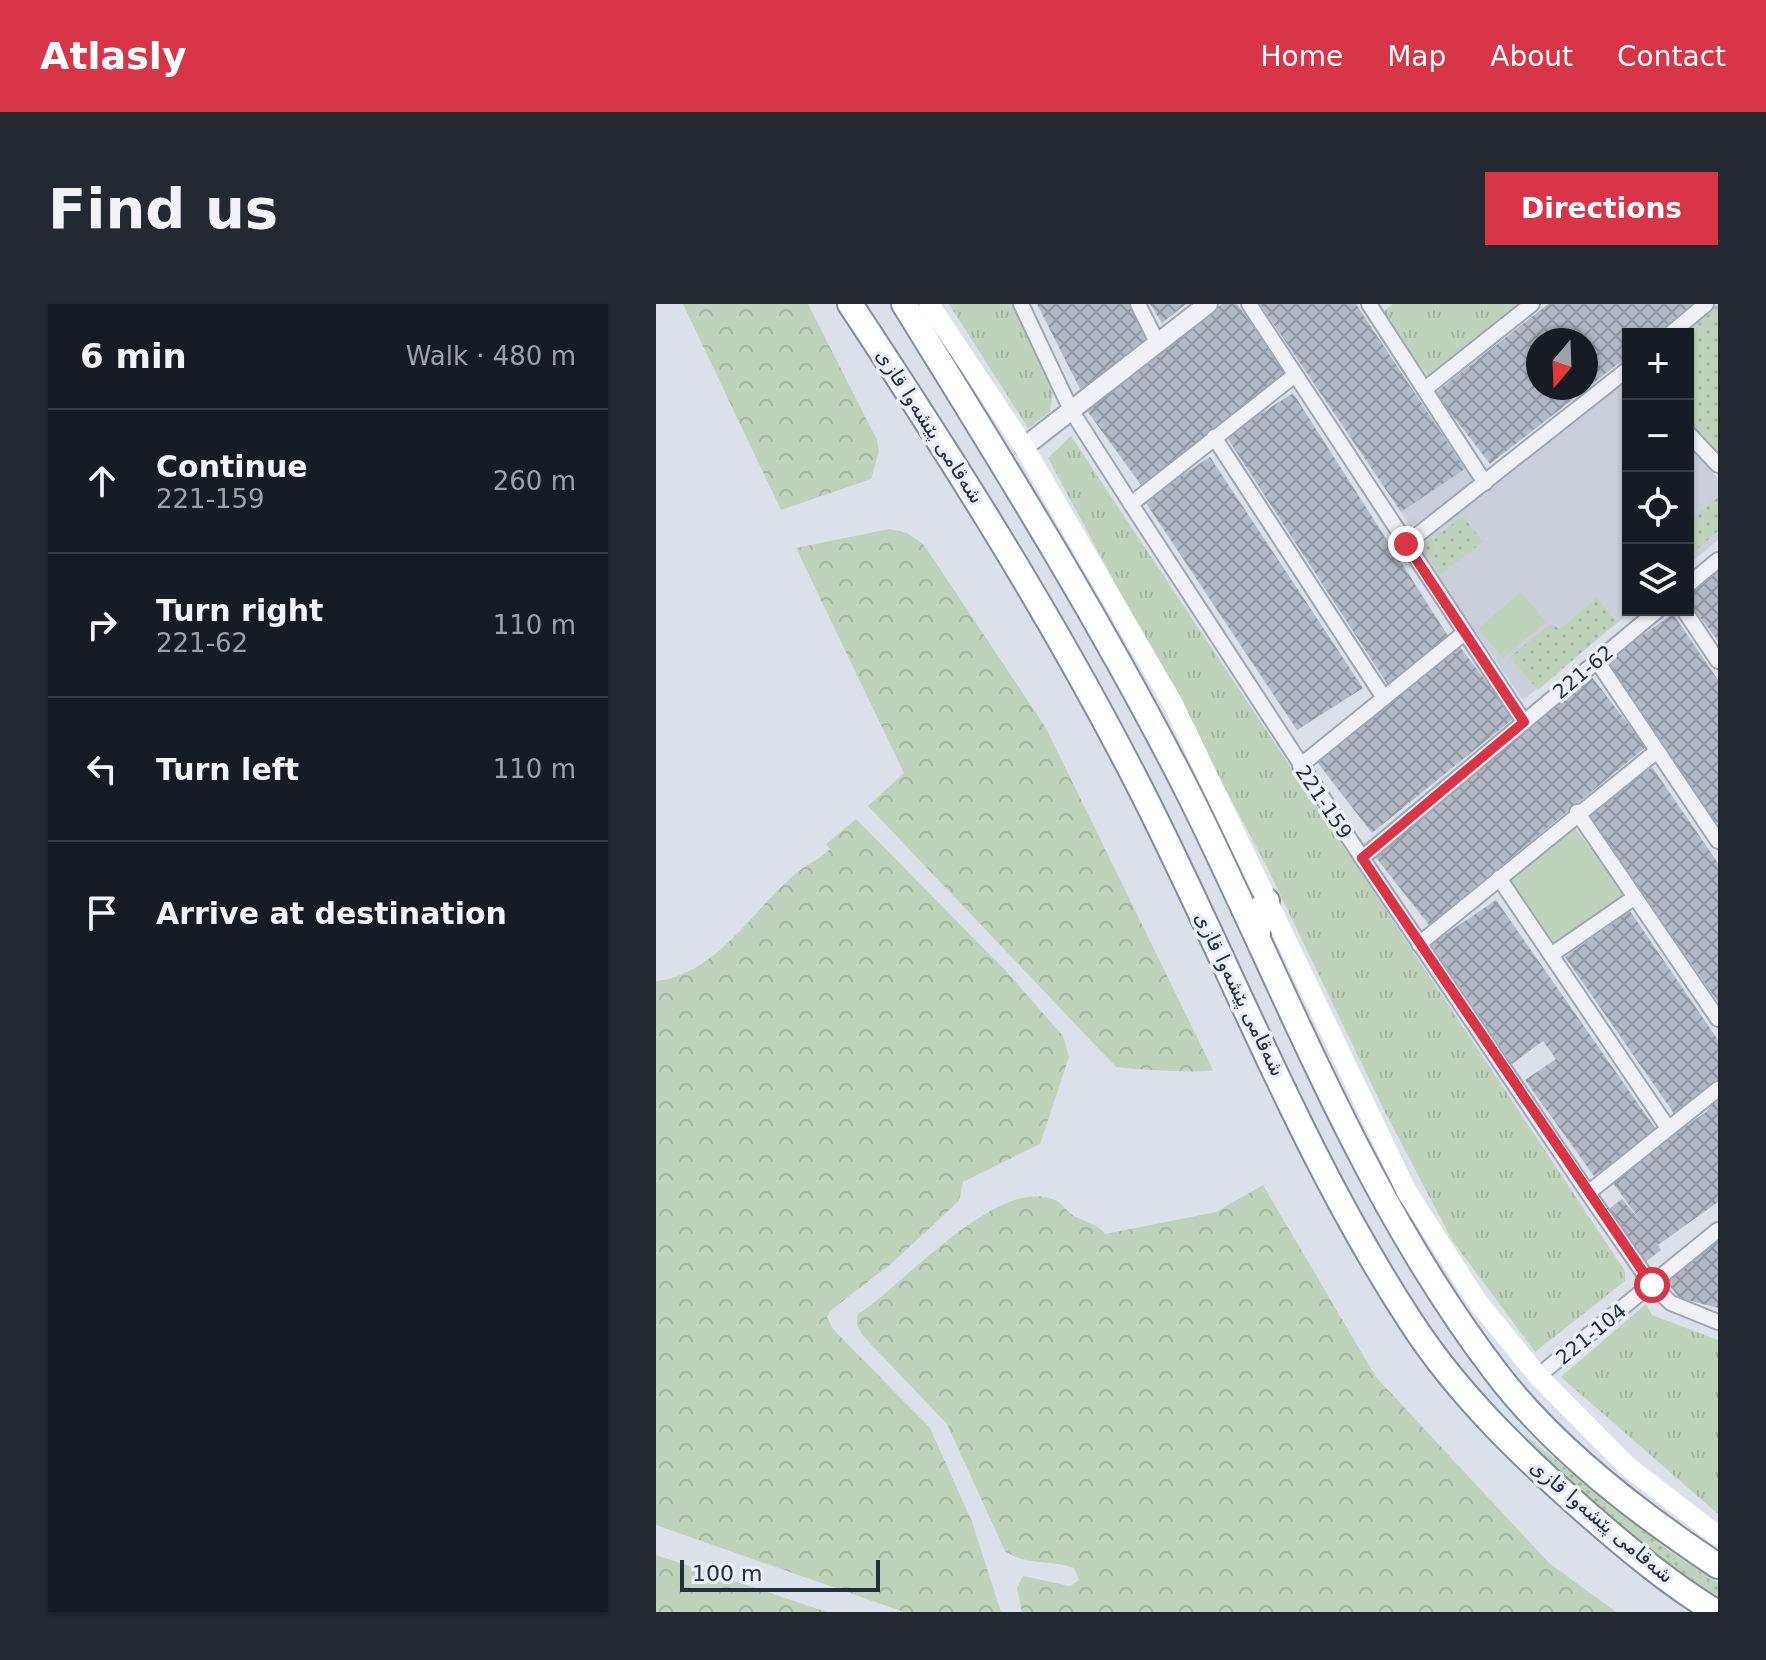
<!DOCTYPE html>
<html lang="en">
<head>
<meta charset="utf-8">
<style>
  :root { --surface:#171b24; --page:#242831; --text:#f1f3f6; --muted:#9ea1a6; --line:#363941; --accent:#d93549 }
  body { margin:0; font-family:"DejaVu Sans",Vazirmatn,sans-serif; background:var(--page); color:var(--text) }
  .controls { position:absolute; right:24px; top:24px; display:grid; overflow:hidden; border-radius:0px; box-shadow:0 2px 6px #0004 }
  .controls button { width:72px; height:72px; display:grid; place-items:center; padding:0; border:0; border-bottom:2px solid var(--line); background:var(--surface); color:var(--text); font:40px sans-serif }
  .compass { position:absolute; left:870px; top:24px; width:72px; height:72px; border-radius:50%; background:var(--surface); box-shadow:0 2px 6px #0004; rotate:199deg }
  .scale { position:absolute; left:24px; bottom:20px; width:200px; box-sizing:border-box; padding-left:8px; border:4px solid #252e3f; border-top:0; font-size:22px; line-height:28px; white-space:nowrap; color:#252e3f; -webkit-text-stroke:6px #ebeff5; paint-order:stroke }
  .stop { position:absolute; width:24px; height:24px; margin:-18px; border:6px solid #d93549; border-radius:50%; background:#fff }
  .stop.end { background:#d93549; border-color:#fff; box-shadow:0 2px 8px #0008 }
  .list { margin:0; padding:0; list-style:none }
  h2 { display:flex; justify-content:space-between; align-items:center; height:104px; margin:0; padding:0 32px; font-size:34px }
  h2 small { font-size:26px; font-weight:400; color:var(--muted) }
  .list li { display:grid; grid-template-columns:52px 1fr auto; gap:24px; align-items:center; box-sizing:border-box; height:144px; padding:0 32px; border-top:2px solid var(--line) }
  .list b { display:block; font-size:30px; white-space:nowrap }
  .list p { margin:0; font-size:26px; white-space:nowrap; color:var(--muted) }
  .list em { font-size:26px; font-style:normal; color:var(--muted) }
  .icon { flex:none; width:44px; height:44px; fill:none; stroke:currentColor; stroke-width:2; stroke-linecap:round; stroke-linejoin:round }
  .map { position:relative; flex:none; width:1062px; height:1308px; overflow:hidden; border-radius:0px }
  header { display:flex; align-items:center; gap:48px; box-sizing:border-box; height:112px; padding:0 40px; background:var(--accent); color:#fff }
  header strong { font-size:38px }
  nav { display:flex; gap:44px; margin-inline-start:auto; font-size:28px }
  .intro { display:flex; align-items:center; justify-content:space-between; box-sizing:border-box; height:192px; padding:0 48px }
  h1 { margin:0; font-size:56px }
  .button { padding:20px 36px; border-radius:0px; background:var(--accent); color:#fff; font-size:28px; font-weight:700 }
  main { display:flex; gap:48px; padding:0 48px }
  aside { flex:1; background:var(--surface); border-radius:0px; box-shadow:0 2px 6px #0004 }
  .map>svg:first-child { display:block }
  .built { fill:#cacfda }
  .grass { fill:url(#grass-dots) }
  .forest { fill:url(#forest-crowns) }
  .park { fill:url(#park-tufts) }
  .garden { fill:#c1d2bc }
  .building { fill:url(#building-cross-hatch); fill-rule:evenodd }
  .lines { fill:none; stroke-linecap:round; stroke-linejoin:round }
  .minor-casing { stroke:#a1a7b2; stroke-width:18 }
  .tertiary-casing { stroke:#a1a7b2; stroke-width:22 }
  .trunk-casing { stroke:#828d9f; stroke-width:28 }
  .minor { stroke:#eff1f6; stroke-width:14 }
  .tertiary { stroke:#eff1f6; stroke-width:18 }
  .secondary { stroke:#fff; stroke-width:20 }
  .trunk { stroke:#fff; stroke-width:24 }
  .route { stroke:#d93549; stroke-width:10 }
  .labels { text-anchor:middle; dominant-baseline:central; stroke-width:7; stroke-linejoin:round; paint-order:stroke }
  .street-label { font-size:20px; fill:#252e3f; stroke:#ebeff5 }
</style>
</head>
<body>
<header>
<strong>Atlasly</strong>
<nav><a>Home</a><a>Map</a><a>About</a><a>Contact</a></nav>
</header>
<div class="intro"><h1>Find us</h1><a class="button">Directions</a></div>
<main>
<aside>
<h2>6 min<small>Walk · 480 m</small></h2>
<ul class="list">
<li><svg class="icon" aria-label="ahead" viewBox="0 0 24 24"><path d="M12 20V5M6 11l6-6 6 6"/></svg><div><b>Continue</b><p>221-159</p></div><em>260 m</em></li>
<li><svg class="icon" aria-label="right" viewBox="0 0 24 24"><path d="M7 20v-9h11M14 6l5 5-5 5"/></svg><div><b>Turn right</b><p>221-62</p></div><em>110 m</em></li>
<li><svg class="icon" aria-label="left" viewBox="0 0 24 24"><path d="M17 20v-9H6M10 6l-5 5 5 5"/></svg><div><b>Turn left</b></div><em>110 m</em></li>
<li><svg class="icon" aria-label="arrive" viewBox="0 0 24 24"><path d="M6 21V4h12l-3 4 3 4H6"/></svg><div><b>Arrive at destination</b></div></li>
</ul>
</aside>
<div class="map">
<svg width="1062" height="1308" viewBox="0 0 1062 1308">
  <defs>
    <pattern id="grass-dots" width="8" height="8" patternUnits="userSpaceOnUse" patternTransform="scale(2)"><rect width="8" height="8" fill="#c1d2bc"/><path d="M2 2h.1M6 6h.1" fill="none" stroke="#a6b5a3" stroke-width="1.8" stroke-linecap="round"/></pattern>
    <pattern id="forest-crowns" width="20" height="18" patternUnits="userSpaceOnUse" patternTransform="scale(2)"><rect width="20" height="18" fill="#c1d2bc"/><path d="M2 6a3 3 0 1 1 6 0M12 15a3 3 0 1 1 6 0" fill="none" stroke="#a6b5a3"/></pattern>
    <pattern id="park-tufts" width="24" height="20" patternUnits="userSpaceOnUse" patternTransform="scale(2)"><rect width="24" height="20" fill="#c1d2bc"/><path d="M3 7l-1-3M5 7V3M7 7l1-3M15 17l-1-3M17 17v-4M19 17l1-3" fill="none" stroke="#a6b5a3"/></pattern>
    <pattern id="building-cross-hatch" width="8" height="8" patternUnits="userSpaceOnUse" patternTransform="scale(2)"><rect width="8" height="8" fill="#b3b9c5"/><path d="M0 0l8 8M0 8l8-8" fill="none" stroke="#9197a1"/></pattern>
  </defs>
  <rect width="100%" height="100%" fill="#dce0e8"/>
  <!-- built -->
  <g class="built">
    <path d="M972,74V306H977L867,396L761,243Z"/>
    <path d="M1032,140L1062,175V236L1032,261Z"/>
    <path d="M809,165L819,180L755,223L745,208Z"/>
  </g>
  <!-- grass -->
  <g class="grass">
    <path d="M1062,0V151L1032,116V30H1025Z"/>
    <path d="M1062,193V227L1037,249L1032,243V218Z"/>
    <path d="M807,212L827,238L785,270L765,244Z"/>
    <path d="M941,294L961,318L882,386L854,353L894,320L904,325Z"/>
    <path d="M869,1131L1012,1246L1062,1279V1292C991,1249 923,1193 869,1131Z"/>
  </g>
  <!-- forest -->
  <g class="forest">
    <path d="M27,0H152L221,136L223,147L215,175L125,206Z"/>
    <path d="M233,225L251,229L268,241L390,424L557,766C549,770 473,765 460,763L212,502L248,469L140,244Z"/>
    <path d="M200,515L349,666L407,732L413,753L384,840L307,878L303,897L236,959L174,1007L171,1013L177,1025L274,1124L316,1218L345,1308H248L0,1221V677C59,671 97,606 138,571C149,561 163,556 174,545L170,540Z"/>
    <path d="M607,881L720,1073L893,1259L960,1308H366L361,1284L367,1272L414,1282L423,1276L418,1264C395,1255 370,1262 349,1247L291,1120L208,1033L201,1021L202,1010C246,983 342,870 399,896C406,899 411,908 418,912C429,918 441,919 449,930L560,908Z"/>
    <path d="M0,1251L171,1308H0Z"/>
  </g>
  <!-- park -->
  <g class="park">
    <path d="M293,0H358L398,82L394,108L372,124Z"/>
    <path d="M737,0H866L773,73L724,10Z"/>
    <path d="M415,132L969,967V977L879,1048L796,936L729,808L609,559L392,154Z"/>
    <path d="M990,1000L996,1011L1062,1036V1210L905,1073Z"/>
  </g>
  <!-- garden -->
  <g class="garden">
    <path d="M864,288L890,318L847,354L822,325Z"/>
    <path d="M919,524L969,590L899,642L850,576Z"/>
  </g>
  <!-- building -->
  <g class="building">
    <path d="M381,0H474L492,35L425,87Z"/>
    <path d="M494,0H530L506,19Z"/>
    <path d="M566,0H581L632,70L485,181L429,104Z"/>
    <path d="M604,0H700L809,165L745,208Z"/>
    <path d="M892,0H1038L1000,30H972V52L834,160L779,89ZM882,36H930V84H882Z"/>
    <path d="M637,89L794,335L732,381L570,132Z"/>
    <path d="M554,153L707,384L641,426L488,196Z"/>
    <path d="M1062,267V337L1032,297V289Z"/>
    <path d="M1017,310L1062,376V518L1059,521L950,356Z"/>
    <path d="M804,343L858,414L716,529L661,458Z"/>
    <path d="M935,372L990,443L773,621L718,551Z"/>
    <path d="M996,463L1062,559V698L931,509Z"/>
    <path d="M840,596L1001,827L938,872L869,776L900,755L887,737L856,760L775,640Z"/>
    <path d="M974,607L1062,736V780L1019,811L909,653Z"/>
    <path d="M1062,794V898L1002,941L1005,946L988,959L949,908L966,895L986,919L954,875L1050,808Z"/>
    <path d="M1062,935V1004L1023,994L1010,976Z"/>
  </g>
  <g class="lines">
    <!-- minor casing -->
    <g class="minor-casing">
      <g id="minor">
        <path d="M365,0L415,106L475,200L706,554L932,889L996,981L1015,999L1062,1018"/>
        <path d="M482,0L501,38"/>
        <path d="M593,0L868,418"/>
        <path d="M713,0L829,179"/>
        <path d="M1014,30L1050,0"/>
        <path d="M769,85L876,0"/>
        <path d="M1032,129L1062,161"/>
        <path d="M558,133L728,394"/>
        <path d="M475,200L639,71"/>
        <path d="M750,240L972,65"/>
        <path d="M1032,281L1062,256"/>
        <path d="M1028,306L1062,357"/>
        <path d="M941,357L1062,537"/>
        <path d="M644,462L807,330"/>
        <path d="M921,508L1062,715"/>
        <path d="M706,554L1002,306"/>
        <path d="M843,574L1012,824"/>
        <path d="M763,640L1001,447"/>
        <path d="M895,651L979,593"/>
        <path d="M932,889L1062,785"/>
        <path d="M882,1072L1062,926"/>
      </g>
    </g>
    <!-- tertiary casing -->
    <g class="tertiary-casing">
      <path id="tertiary" d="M368,143L552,0"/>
    </g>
    <!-- trunk casing -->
    <g class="trunk-casing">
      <g id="trunk">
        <path d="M194,0C297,156 396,312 481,478C573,657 645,850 755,1018C803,1092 868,1154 933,1211C972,1245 1015,1281 1060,1308"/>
        <path d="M248,0C347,160 447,320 532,488C629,682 706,893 839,1067C897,1144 982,1209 1062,1262"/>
        <path d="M602,633V608L611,597"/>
      </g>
    </g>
    <!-- minor -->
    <use href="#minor" class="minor"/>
    <!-- tertiary -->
    <use href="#tertiary" class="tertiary"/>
    <!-- secondary -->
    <path class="secondary" d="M273,0L368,143L517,400L751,888L821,997L882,1072L971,1162L1062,1232"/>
    <!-- trunk -->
    <use href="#trunk" class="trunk"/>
  </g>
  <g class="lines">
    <!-- route -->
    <path class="route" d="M750,240L868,418L706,554L996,981"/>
  </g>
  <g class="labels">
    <!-- street labels -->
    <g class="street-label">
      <text transform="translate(274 122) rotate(57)">شەقامی پێشەوا قازی</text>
      <text transform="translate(927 368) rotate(-40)">221-62</text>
      <text transform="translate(668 498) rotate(56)">221-159</text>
      <text transform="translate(584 690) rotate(64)">شەقامی پێشەوا قازی</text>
      <text transform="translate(935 1030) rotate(-39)">221-104</text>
      <text transform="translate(946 1217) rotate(40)">شەقامی پێشەوا قازی</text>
    </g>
  </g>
</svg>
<div class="controls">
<button>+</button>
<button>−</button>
<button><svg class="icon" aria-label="locate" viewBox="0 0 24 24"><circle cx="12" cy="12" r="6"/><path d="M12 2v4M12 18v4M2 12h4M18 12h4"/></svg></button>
<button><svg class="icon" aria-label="layers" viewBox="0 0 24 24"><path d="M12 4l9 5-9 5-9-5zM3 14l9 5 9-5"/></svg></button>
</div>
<svg class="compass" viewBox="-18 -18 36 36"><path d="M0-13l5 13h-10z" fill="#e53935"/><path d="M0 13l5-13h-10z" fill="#9ea1a6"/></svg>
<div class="scale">100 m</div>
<div class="stop" style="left:996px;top:981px"></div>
<div class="stop end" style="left:750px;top:240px"></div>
</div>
</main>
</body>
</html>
